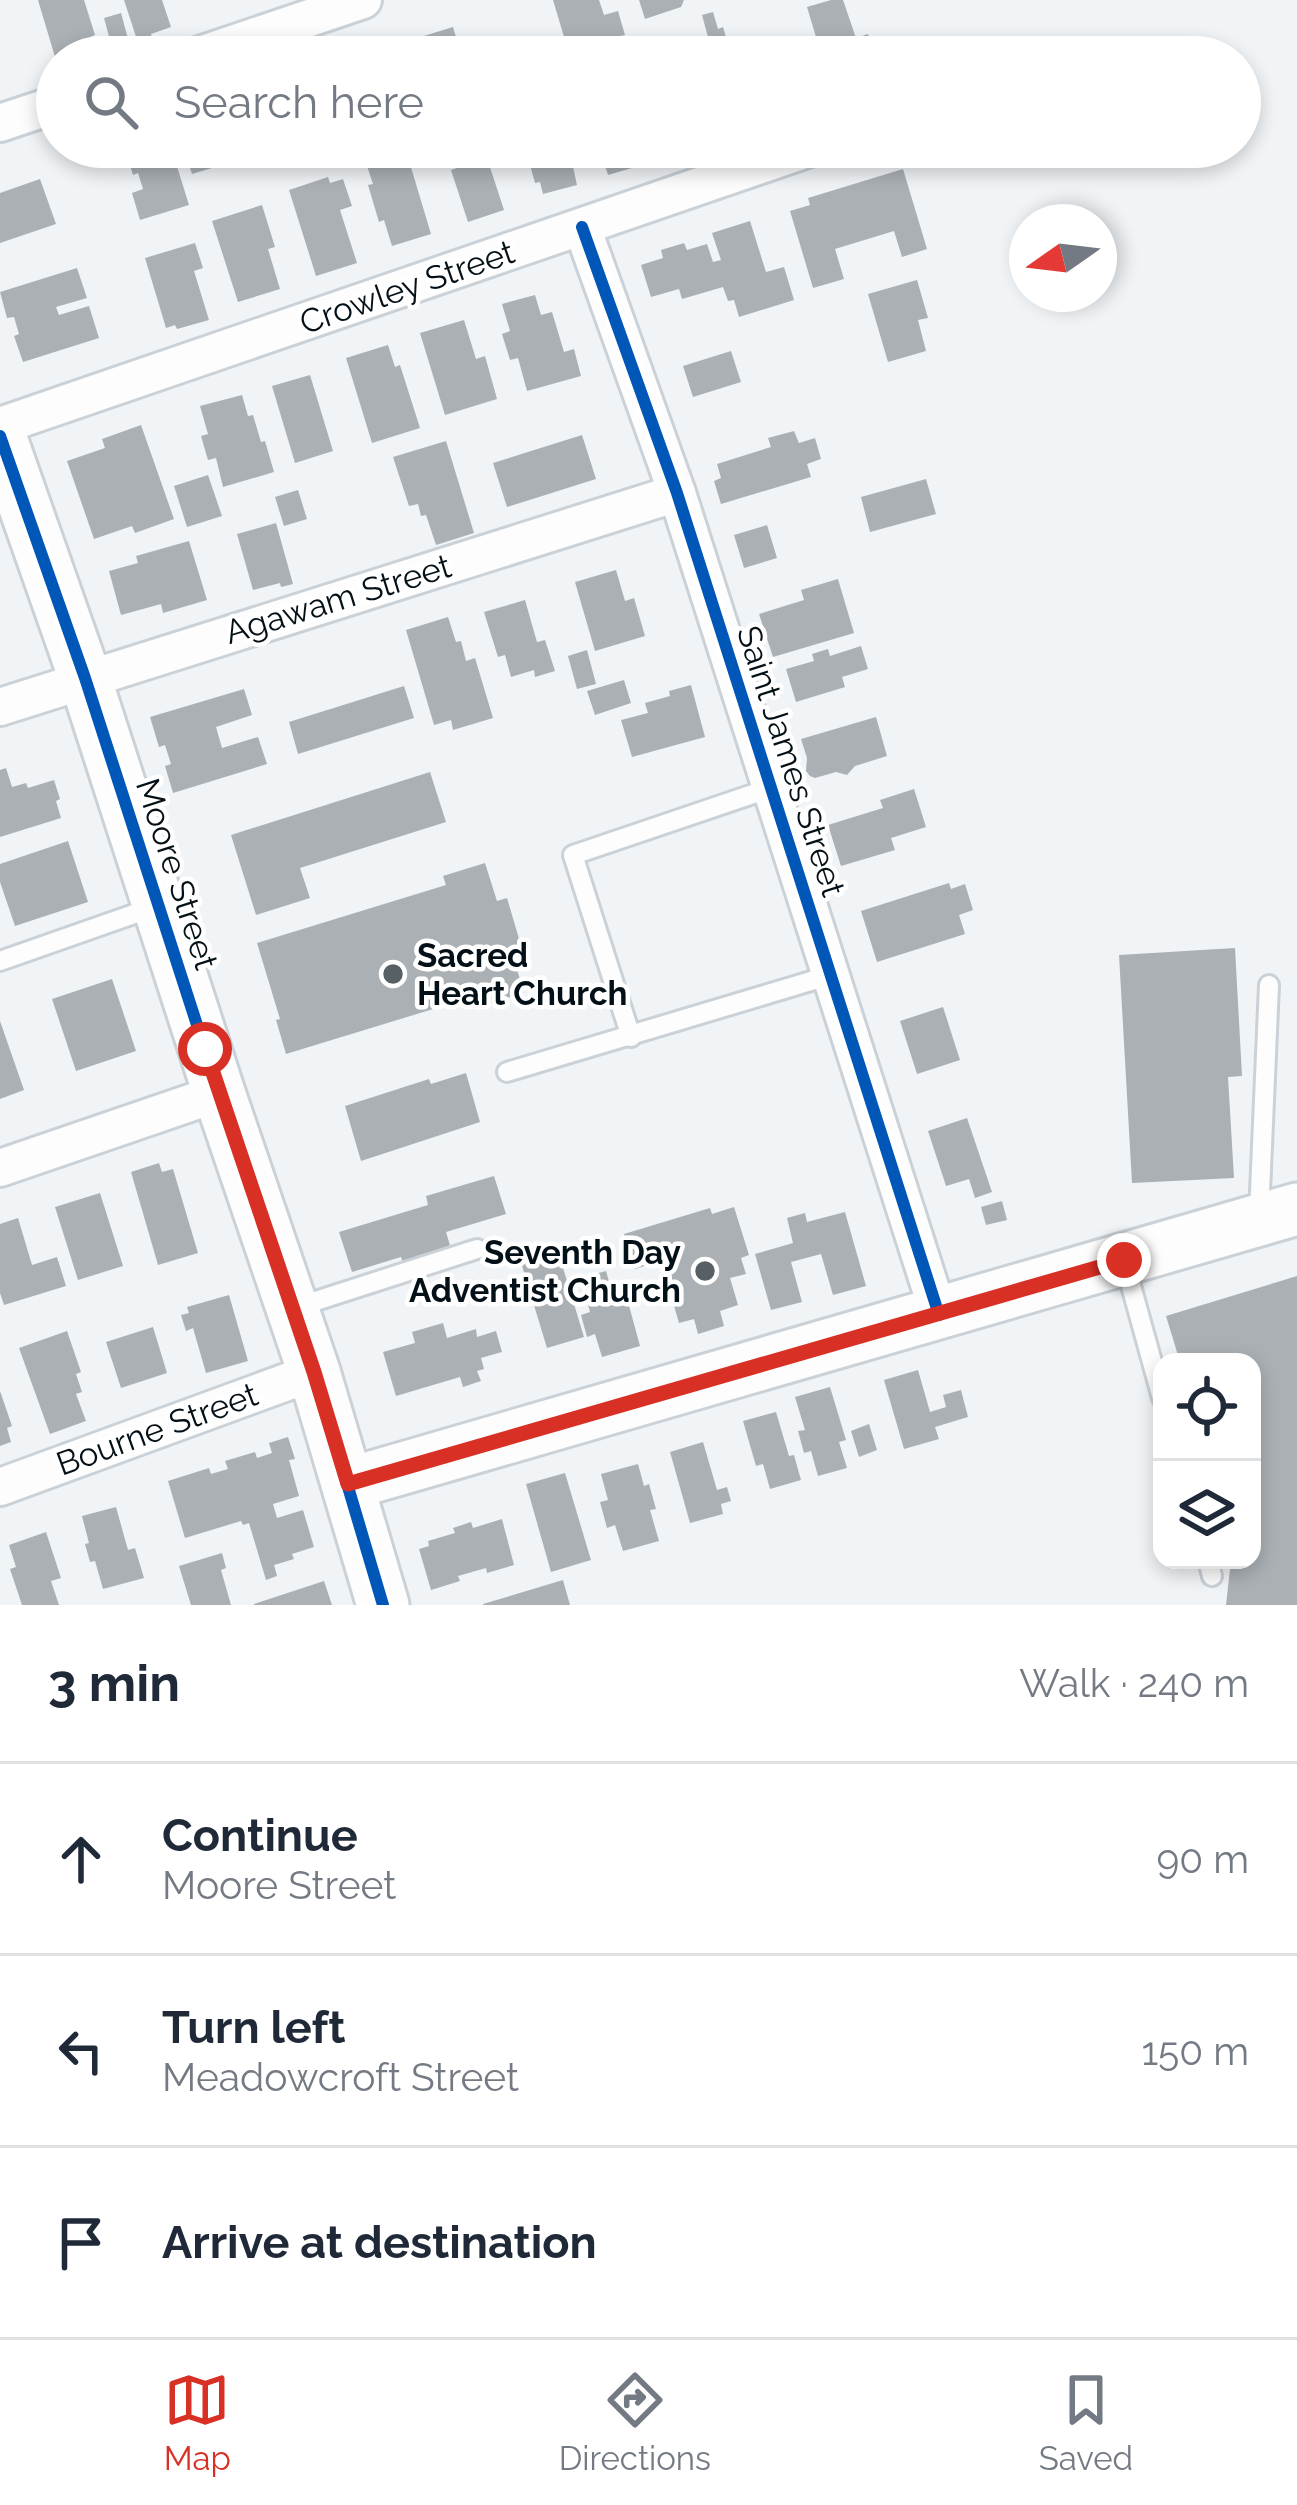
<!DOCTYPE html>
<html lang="en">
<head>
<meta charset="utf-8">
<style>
  :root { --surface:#fff; --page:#f2f2f3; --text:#1f2937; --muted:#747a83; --line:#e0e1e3; --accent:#d93025 }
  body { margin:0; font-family:Raleway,sans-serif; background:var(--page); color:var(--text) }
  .controls { position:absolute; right:36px; bottom:36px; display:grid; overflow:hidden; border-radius:24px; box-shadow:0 6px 18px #0003 }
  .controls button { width:108px; height:108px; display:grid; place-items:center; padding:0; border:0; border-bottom:3px solid var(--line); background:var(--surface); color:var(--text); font:60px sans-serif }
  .compass { position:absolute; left:1009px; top:204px; width:108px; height:108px; border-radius:50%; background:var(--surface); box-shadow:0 6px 18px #0003; rotate:256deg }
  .stop { position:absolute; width:36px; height:36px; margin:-27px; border:9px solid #d93025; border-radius:50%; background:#fff }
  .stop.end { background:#d93025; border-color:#fff; box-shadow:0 3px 12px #0008 }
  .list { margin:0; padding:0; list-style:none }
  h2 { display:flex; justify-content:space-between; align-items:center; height:156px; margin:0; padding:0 48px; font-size:51px }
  h2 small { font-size:39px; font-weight:400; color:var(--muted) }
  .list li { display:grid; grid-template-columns:78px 1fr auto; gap:36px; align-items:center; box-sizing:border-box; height:192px; padding:0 48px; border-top:3px solid var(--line) }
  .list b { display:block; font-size:45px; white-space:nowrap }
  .list p { margin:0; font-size:39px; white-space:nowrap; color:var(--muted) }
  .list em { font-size:39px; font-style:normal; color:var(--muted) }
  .icon { flex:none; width:66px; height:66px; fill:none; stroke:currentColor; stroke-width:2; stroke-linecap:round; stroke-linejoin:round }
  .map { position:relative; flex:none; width:1297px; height:1605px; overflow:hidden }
  .search { position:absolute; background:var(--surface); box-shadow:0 6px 18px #0003; left:36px; right:36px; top:36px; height:132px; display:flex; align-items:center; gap:30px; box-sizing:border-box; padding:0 42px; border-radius:66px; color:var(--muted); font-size:45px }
  .sheet { height:732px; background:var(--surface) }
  nav { display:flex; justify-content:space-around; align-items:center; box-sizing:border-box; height:168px; border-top:3px solid var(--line); background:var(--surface); font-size:33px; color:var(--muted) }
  nav a { display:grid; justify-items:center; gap:6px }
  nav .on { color:var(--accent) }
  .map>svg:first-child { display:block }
  .building { fill:#aab0b4 }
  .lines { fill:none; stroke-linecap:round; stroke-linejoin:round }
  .lane-casing { stroke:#cad2d8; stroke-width:24 }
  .street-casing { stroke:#cad2d8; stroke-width:42 }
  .secondary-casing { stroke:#cad2d8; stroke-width:57 }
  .lane { stroke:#fdfdfe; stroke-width:18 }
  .street { stroke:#fdfdfe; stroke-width:36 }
  .secondary { stroke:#fdfdfe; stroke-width:51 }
  .cycleway-casing { stroke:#fff; stroke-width:20 }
  .cycleway { stroke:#0057b8; stroke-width:12 }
  .route { stroke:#d93025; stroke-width:15 }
  .poi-dot { fill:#576065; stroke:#fff; stroke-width:4.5 }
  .labels { text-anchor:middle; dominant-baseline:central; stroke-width:9; stroke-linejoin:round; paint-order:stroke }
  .street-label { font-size:33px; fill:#041017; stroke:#fff }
  .poi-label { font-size:33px; font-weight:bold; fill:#041017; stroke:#fff; text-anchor:start }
</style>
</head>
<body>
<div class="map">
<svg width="1297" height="1605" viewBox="0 0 1297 1605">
  <rect width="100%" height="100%" fill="#f1f4f7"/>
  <!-- building -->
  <g class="building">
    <path d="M38,0H84L95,35L90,37L96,57H55Z"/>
    <path d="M124,0H162L171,27L151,34L153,42L139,46Z"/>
    <path d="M553,0H599L604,15L618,11L625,35L617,37L622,53L607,57H570Z"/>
    <path d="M639,0H684L681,7L645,19Z"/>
    <path d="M831,0H843L856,38L868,34L875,57H822L807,7Z"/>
    <path d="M713,12L718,29L723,27L729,47L712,52L702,15Z"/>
    <path d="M121,13L130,46L113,51L104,18Z"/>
    <path d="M453,27L462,57H419L414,39Z"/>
    <path d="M130,147H171L189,205L140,220L132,193L143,189L138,173L133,175L125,149Z"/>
    <path d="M183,147H267L268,151L192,174Z"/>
    <path d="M273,147H336V148L279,165Z"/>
    <path d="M460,147H498V148L464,158Z"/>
    <path d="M525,147H573L578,165L573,167L577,185L543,194L540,182L535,183Z"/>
    <path d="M599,147H645L649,163L608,175Z"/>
    <path d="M407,154L431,234L392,246L384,220L379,222L368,185L373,184L367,166Z"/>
    <path d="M487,158L504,210L468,222L451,170Z"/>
    <path d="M903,169L927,249L902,257L894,231L835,249L844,279L813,288L790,211L810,205L808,198Z"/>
    <path d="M328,177L330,183L343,179L352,206L340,210L357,263L316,276L289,190Z"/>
    <path d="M40,179L56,224L0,243V193Z"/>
    <path d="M262,205L275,247L268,249L280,289L238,302L212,221Z"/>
    <path d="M750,221L766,272L784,267L794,300L739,317L734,300L728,301L723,287L682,299L679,289L651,297L641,265L663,258L661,250L684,243L687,250L707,244L713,262L721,260L712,233Z"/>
    <path d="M195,243L203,268L194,271L209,320L177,329L175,325L166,328L145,258Z"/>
    <path d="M77,268L87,298L56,307L59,315L89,306L99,338L23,362L14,336L19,334L14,317L7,318L0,292Z"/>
    <path d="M917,280L928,318L918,320L926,351L888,362L868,294Z"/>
    <path d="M535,295L541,315L552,312L564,352L574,349L581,376L527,391L518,358L510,360L502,334L510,331L502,304Z"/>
    <path d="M464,320L476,359L485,356L497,399L445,415L420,333Z"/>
    <path d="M388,345L395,367L400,365L420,428L372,443L346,358Z"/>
    <path d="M731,351L741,382L693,397L683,366Z"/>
    <path d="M310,375L333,451L295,463L272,386Z"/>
    <path d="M242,395L248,416L253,415L261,442L265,441L274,472L223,487L216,458L208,460L201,436L208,434L200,406Z"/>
    <path d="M141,425L174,519L135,533L132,526L94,539L67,461L105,448L102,439Z"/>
    <path d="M794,431L799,443L815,438L821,459L807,464L811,477L721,504L714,481L721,478L717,464L771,447L768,438Z"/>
    <path d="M582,435L596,479L507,507L493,463Z"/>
    <path d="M446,441L474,533L436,545L426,515L421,516L418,504L409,506L393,457Z"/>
    <path d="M208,475L222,516L187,527L174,486Z"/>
    <path d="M926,479L936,514L870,532L861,497Z"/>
    <path d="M298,490L307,519L284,526L275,497Z"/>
    <path d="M276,523L293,584L281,587L280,583L253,590L237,534Z"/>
    <path d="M767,525L777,558L744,568L734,535Z"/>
    <path d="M189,541L207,600L163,613L161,604L121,615L109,571L138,563L136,556Z"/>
    <path d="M616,570L625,601L634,598L645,636L595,651L575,582Z"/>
    <path d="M838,579L854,633L773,657L759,614L804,600L801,590Z"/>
    <path d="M525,600L537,642L545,640L555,671L535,677L534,670L511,677L505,655L498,657L484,612Z"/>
    <path d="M448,617L456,642L461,641L466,661L475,658L493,718L453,730L451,720L434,725L406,630Z"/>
    <path d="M861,646L868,669L842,677L845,687L796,702L786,669L814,661L812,654L828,649L830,656Z"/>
    <path d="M587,650L596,684L577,689L568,656Z"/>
    <path d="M624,680L631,703L595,715L587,691Z"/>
    <path d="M691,685L705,737L632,757L621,720L648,713L645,703L670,696L669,691Z"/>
    <path d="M404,686L414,718L298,754L289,722Z"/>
    <path d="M244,689L252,715L216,727L222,748L258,737L267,764L173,793L165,766L171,764L165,745L159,747L150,717Z"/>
    <path d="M876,717L887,756L855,766L847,775L836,772L815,778L810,776L806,771L807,758L801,739Z"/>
    <path d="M6,768L12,787L26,783L28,788L54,780L60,799L56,801L61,818L0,837V770Z"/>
    <path d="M430,772L446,822L300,868L310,898L256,915L231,835Z"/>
    <path d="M914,789L926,827L891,838L895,850L841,866L828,825L883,808L880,800Z"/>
    <path d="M68,841L88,902L15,926L0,882V864Z"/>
    <path d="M485,863L497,901L507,898L523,952L513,956L524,993L483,1005L479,995L286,1054L276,1020L280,1019L257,943L446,885L443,876Z"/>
    <path d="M949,883L951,889L965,884L973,910L959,915L965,934L877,962L861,911Z"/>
    <path d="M1235,948L1242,1076L1228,1077L1234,1178L1132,1183L1119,955Z"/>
    <path d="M112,979L136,1051L76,1071L52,999Z"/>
    <path d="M943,1007L960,1060L917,1074L900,1021Z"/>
    <path d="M0,1021L24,1090L0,1099Z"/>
    <path d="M466,1073L480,1122L361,1161L345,1106L429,1079L431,1084Z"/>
    <path d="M967,1118L992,1192L975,1198L969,1179L946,1186L928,1131Z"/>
    <path d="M159,1163L162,1172L173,1169L198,1253L158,1265L131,1172Z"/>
    <path d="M494,1176L506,1214L446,1232L452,1252L404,1267L401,1257L352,1272L339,1232L428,1205L426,1196Z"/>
    <path d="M100,1193L123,1266L78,1280L55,1207Z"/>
    <path d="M1002,1201L1007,1220L986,1225L981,1207Z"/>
    <path d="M734,1207L749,1255L741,1258L746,1274L730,1278L738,1305L720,1311L724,1326L698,1334L694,1319L679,1323L661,1261L635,1269L624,1234L710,1208L712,1214Z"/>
    <path d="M845,1212L866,1286L833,1295L821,1254L791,1262L802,1302L771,1310L755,1254L793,1243L787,1218L805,1213L807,1222Z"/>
    <path d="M18,1218L32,1265L57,1257L66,1286L4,1305L0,1293V1224Z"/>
    <path d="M557,1248L584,1337L547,1348L520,1259Z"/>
    <path d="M606,1271L616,1306L628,1302L640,1346L602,1357L595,1334L587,1337L581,1315L590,1312L581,1278Z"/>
    <path d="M1297,1276V1605H1226L1231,1560H1252V1362H1180L1166,1316Z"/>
    <path d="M229,1295L248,1361L206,1373L193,1328L186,1331L181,1315L189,1313L187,1307Z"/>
    <path d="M443,1323L447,1338L476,1329L477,1337L496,1331L502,1352L481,1358L484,1369L477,1371L481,1381L463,1387L460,1377L396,1396L383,1352L415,1343L412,1332Z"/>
    <path d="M153,1327L167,1373L121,1388L106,1342Z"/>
    <path d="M67,1331L81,1372L76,1374L82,1392L76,1394L86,1421L50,1434L19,1348Z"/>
    <path d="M918,1370L930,1412L946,1407L943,1395L961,1390L968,1417L935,1427L939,1439L904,1449L884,1380Z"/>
    <path d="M830,1387L846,1440L839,1442L847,1468L818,1476L811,1451L804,1453L798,1431L805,1430L795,1397Z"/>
    <path d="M0,1391L12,1426L7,1428L11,1442L0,1446Z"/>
    <path d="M776,1412L789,1456L794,1455L801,1480L770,1489L763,1464L756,1466L743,1421Z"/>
    <path d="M869,1424L877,1450L859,1457L851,1431Z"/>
    <path d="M288,1437L295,1459L289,1460L299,1496L273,1504L277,1518L303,1510L314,1547L292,1554L294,1559L274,1565L277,1576L266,1580L249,1523L243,1525L241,1521L185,1538L168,1481L209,1468L211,1474L228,1469L225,1461L255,1452L257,1458L272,1453L269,1443Z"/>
    <path d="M703,1442L717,1490L727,1487L731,1501L721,1504L723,1514L690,1523L670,1452Z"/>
    <path d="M638,1464L644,1486L649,1484L656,1509L650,1510L659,1541L623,1551L615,1525L607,1528L600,1502L608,1500L601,1474Z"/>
    <path d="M565,1473L591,1560L551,1572L526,1484Z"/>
    <path d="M116,1507L128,1550L135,1548L144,1578L103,1589L95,1561L90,1562L85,1544L89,1543L82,1516Z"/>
    <path d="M502,1519L514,1565L487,1573L486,1568L458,1576L460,1581L431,1590L419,1549L429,1546L428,1541L455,1533L453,1528L471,1522L473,1528Z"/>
    <path d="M46,1532L61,1578L51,1581L59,1605H22L10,1569L16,1567L9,1545Z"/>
    <path d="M222,1553L226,1568L221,1570L231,1605H191L179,1566Z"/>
    <path d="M563,1580L570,1605H483V1604Z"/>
    <path d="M324,1581L332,1605H254V1604Z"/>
  </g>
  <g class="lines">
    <!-- lane casing -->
    <g class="lane-casing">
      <g id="lane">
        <path d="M0,961L154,907"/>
        <path d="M631,1037L573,855L771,788"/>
        <path d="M507,1072L831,975"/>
        <path d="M1259,1215L1269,985"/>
        <path d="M1125,1264L1162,1398"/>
        <path d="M297,1307L477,1249"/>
        <path d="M1208,1560L1212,1576"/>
      </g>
    </g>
    <!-- street casing -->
    <g class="street-casing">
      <g id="street">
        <path d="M194,57L363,0"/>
        <path d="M0,123L57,104"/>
        <path d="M582,227L677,493L939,1315"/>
        <path d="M0,426L813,147"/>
        <path d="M0,707L677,493"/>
        <path d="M0,1168L219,1093"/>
        <path d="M0,1487L314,1372"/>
      </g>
    </g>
    <!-- secondary casing -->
    <g class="secondary-casing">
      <g id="secondary">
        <path d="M0,436L85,678L219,1093L314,1372L383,1605"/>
        <path d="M348,1484L1297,1209"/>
      </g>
    </g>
    <!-- lane -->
    <use href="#lane" class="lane"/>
    <!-- street -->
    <use href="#street" class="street"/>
    <!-- secondary -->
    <use href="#secondary" class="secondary"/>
    <!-- cycleway casing -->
    <g class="cycleway-casing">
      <g id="cycleway">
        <path d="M582,227L677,493L939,1315"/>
        <path d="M0,436L85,678L219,1093L314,1372L383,1605"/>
      </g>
    </g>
    <!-- cycleway -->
    <use href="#cycleway" class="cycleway"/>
  </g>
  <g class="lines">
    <!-- route -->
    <path class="route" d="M205,1049L314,1372L348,1484L1124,1260"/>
  </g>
  <!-- markers -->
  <g class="poi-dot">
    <circle cx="393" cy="974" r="12"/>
    <circle cx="705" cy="1271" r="12"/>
  </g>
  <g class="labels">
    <!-- street labels -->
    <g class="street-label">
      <text transform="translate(407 287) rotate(-19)">Crowley Street</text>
      <text transform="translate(338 599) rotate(-17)">Agawam Street</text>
      <text transform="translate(791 761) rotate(72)">Saint James Street</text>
      <text transform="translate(177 874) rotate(72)">Moore Street</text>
      <text transform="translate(157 1429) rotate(-20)">Bourne Street</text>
    </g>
    <!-- poi labels -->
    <g class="poi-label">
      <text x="417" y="955">Sacred<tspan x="417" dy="38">Heart Church</tspan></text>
      <text x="681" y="1252" text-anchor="end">Seventh Day<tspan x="681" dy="38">Adventist Church</tspan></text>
    </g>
  </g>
</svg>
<div class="controls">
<button><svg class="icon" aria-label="locate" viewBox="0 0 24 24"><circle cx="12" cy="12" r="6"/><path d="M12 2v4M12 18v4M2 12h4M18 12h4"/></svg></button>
<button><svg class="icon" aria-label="layers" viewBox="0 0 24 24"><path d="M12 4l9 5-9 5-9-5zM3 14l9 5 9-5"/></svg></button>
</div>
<svg class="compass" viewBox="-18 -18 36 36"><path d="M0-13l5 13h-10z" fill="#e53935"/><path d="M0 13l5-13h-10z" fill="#747a83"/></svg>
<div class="stop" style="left:205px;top:1049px"></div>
<div class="stop end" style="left:1124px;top:1260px"></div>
<div class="search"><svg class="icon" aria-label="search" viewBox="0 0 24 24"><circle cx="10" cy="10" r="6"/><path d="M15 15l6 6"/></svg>Search here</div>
</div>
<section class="sheet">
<h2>3 min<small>Walk · 240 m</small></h2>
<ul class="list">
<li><svg class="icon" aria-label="ahead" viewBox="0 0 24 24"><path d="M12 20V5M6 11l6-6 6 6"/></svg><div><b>Continue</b><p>Moore Street</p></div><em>90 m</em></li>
<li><svg class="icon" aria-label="left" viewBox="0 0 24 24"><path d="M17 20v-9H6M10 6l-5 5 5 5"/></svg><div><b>Turn left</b><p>Meadowcroft Street</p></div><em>150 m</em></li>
<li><svg class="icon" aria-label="arrive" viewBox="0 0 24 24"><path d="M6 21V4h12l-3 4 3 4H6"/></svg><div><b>Arrive at destination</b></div></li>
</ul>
</section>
<nav>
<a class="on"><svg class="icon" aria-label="map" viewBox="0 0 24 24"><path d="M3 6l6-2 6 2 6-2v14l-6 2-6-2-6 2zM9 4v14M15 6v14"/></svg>Map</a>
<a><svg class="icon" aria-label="directions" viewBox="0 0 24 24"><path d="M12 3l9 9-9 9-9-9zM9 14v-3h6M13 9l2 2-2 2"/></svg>Directions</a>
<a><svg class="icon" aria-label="saved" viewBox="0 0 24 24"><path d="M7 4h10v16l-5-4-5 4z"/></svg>Saved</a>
</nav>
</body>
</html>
